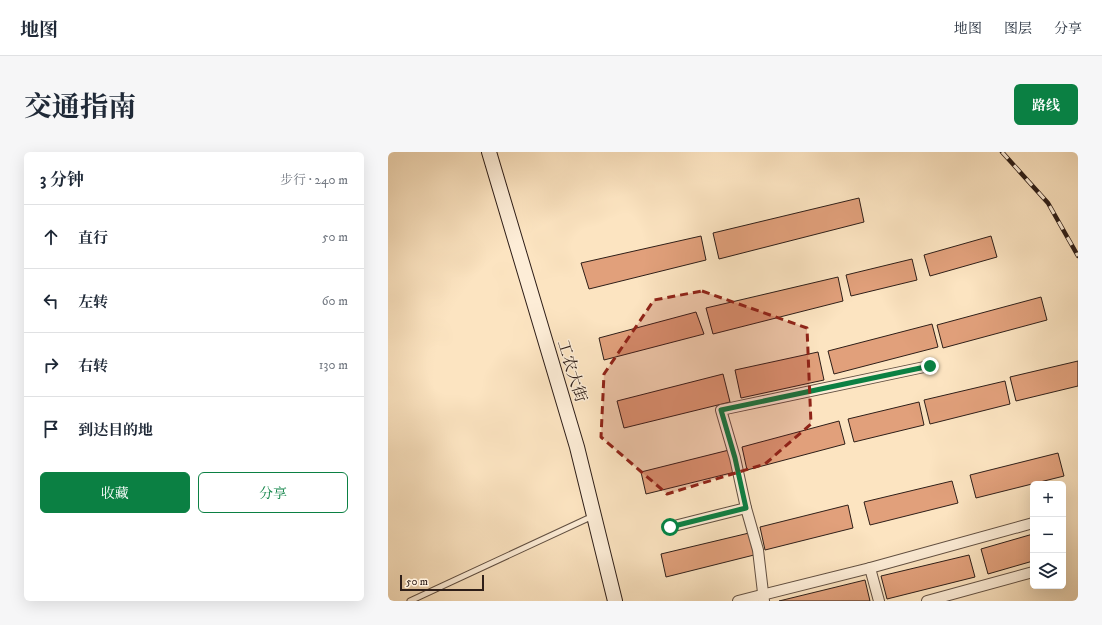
<!DOCTYPE html>
<html lang="zh">
<head>
<meta charset="utf-8">
<style>
  :root { --surface:#fff; --page:#f6f6f7; --text:#1f2937; --muted:#747a83; --line:#e0e1e3; --accent:#0b8043 }
  body { margin:0; font-family:"IM FELL DW Pica","Noto Serif SC",serif; background:var(--page); color:var(--text) }
  .controls { position:absolute; right:12px; bottom:12px; display:grid; overflow:hidden; border-radius:6px; box-shadow:0 4px 16px #0002 }
  .controls button { width:36px; height:36px; display:grid; place-items:center; padding:0; border:0; border-bottom:1px solid var(--line); background:var(--surface); color:var(--text); font:20px sans-serif }
  .scale { position:absolute; left:12px; bottom:10px; width:84px; box-sizing:border-box; padding-left:4px; border:2px solid #2e1e18; border-top:0; font-size:11px; line-height:14px; white-space:nowrap; color:#2e1e18; -webkit-text-stroke:3px #fdedd7; paint-order:stroke }
  .stop { position:absolute; width:12px; height:12px; margin:-9px; border:3px solid #0b8043; border-radius:50%; background:#fff }
  .stop.end { background:#0b8043; border-color:#fff; box-shadow:0 1px 4px #0008 }
  .list { margin:0; padding:0; list-style:none }
  h2 { display:flex; justify-content:space-between; align-items:center; height:52px; margin:0; padding:0 16px; font-size:17px }
  h2 small { font-size:13px; font-weight:400; color:var(--muted) }
  .list li { display:grid; grid-template-columns:26px 1fr auto; gap:12px; align-items:center; box-sizing:border-box; height:64px; padding:0 16px; border-top:1px solid var(--line) }
  .list b { display:block; font-size:15px; white-space:nowrap }
  .list em { font-size:13px; font-style:normal; color:var(--muted) }
  .actions { display:flex; gap:8px; padding:12px 16px }
  .actions a { flex:1; padding:9px 0; border:1px solid var(--accent); border-radius:6px; text-align:center; font-size:14px; color:var(--accent) }
  .actions .main { background:var(--accent); color:#fff }
  .icon { flex:none; width:22px; height:22px; fill:none; stroke:currentColor; stroke-width:2; stroke-linecap:round; stroke-linejoin:round }
  .map { position:relative; flex:none; width:690px; height:449px; overflow:hidden; border-radius:6px }
  header { display:flex; align-items:center; gap:24px; box-sizing:border-box; height:56px; padding:0 20px; background:var(--surface); border-bottom:1px solid var(--line) }
  header strong { font-size:19px }
  nav { display:flex; gap:22px; margin-inline-start:auto; font-size:14px }
  .intro { display:flex; align-items:center; justify-content:space-between; box-sizing:border-box; height:96px; padding:0 24px }
  h1 { margin:0; font-size:28px }
  .button { padding:10px 18px; border-radius:6px; background:var(--accent); color:#fff; font-size:14px; font-weight:700 }
  main { display:flex; gap:24px; padding:0 24px }
  aside { flex:1; background:var(--surface); border-radius:6px; box-shadow:0 4px 16px #0002 }
  .map>svg:first-child { display:block }
  .building { fill:#e1a07b; stroke:#2e1e18 }
  .lines { fill:none; stroke-linecap:round; stroke-linejoin:round }
  .service-casing { stroke:#625042; stroke-width:7 }
  .minor-casing { stroke:#625042; stroke-width:12 }
  .secondary-casing { stroke:#2e1e18; stroke-width:16 }
  .service { stroke:#fdedd7; stroke-width:5 }
  .minor { stroke:#fdedd7; stroke-width:10 }
  .secondary { stroke:#fdedd7; stroke-width:14 }
  .rail-casing { stroke:#2e1e18; stroke-width:4.5 }
  .rail { stroke:#fdedd7; stroke-width:3; stroke-dasharray:9; stroke-linecap:butt }
  .route { stroke:#0b8043; stroke-width:5 }
  .marked { fill:#8f2418; fill-opacity:0.2; stroke:#8f2418; stroke-width:3; stroke-dasharray:8 5; stroke-linejoin:round }
  .labels { text-anchor:middle; dominant-baseline:central; stroke-width:3; stroke-linejoin:round; paint-order:stroke }
  .street-label { font-size:16px; fill:#2e1e18; stroke:#fdedd7 }
</style>
</head>
<body>
<header>
<strong>地图</strong>
<nav><a>地图</a><a>图层</a><a>分享</a></nav>
</header>
<div class="intro"><h1>交通指南</h1><a class="button">路线</a></div>
<main>
<aside>
<h2>3 分钟<small>步行 · 240 m</small></h2>
<ul class="list">
<li><svg class="icon" aria-label="ahead" viewBox="0 0 24 24"><path d="M12 20V5M6 11l6-6 6 6"/></svg><div><b>直行</b></div><em>50 m</em></li>
<li><svg class="icon" aria-label="left" viewBox="0 0 24 24"><path d="M17 20v-9H6M10 6l-5 5 5 5"/></svg><div><b>左转</b></div><em>60 m</em></li>
<li><svg class="icon" aria-label="right" viewBox="0 0 24 24"><path d="M7 20v-9h11M14 6l5 5-5 5"/></svg><div><b>右转</b></div><em>130 m</em></li>
<li><svg class="icon" aria-label="arrive" viewBox="0 0 24 24"><path d="M6 21V4h12l-3 4 3 4H6"/></svg><div><b>到达目的地</b></div></li>
</ul>
<div class="actions"><a class="main">收藏</a><a>分享</a></div>
</aside>
<div class="map">
<svg width="690" height="449" viewBox="0 0 690 449">
  <rect width="100%" height="100%" fill="#fce4c1"/>
  <filter id="stains"><feTurbulence type="fractalNoise" baseFrequency=".005" numOctaves="4"/><feColorMatrix values="0 0 0 0 .2 0 0 0 0 .09 0 0 0 0 .02 0 0 0 .5 -.17"/></filter>
  <radialGradient id="worn" r=".72"><stop offset=".6" stop-color="#630" stop-opacity="0"/><stop offset="1" stop-color="#630" stop-opacity=".3"/></radialGradient>
  <!-- building -->
  <g class="building">
    <path d="M471,46L476,70L331,107L325,81Z"/>
    <path d="M313,84L318,108L201,137L193,111Z"/>
    <path d="M603,84L609,105L542,124L536,103Z"/>
    <path d="M524,107L529,128L463,144L458,123Z"/>
    <path d="M450,125L455,149L325,182L318,156Z"/>
    <path d="M653,145L659,168L555,196L549,173Z"/>
    <path d="M308,160L316,182L216,208L211,186Z"/>
    <path d="M544,172L550,195L446,222L440,199Z"/>
    <path d="M430,200L436,228L353,246L347,218Z"/>
    <path d="M690,209V234L628,249L622,225Z"/>
    <path d="M335,222L342,250L236,276L229,249Z"/>
    <path d="M617,229L622,252L542,272L536,248Z"/>
    <path d="M531,250L536,273L466,290L460,267Z"/>
    <path d="M451,269L457,292L359,318L354,295Z"/>
    <path d="M341,298L347,320L258,342L253,320Z"/>
    <path d="M670,301L676,324L588,346L582,323Z"/>
    <path d="M564,329L570,351L482,373L476,350Z"/>
    <path d="M460,353L465,376L377,398L372,375Z"/>
    <path d="M361,381L366,403L278,425L273,402Z"/>
    <path d="M645,382V409L600,422L593,397Z"/>
    <path d="M581,403L587,425L499,447L493,424Z"/>
    <path d="M477,428L482,449H391Z"/>
  </g>
  <g class="lines">
    <!-- service casing -->
    <g class="service-casing">
      <path id="service" d="M22,449L205,364"/>
    </g>
    <!-- minor casing -->
    <g class="minor-casing">
      <g id="minor">
        <path d="M282,375L358,356"/>
        <path d="M482,416L645,371"/>
        <path d="M350,449L482,416L491,449"/>
        <path d="M376,449L370,398L358,356L347,306L333,258L541,214"/>
        <path d="M539,449L645,420"/>
      </g>
    </g>
    <!-- secondary casing -->
    <g class="secondary-casing">
      <path id="secondary" d="M101,0L189,295L227,449"/>
    </g>
    <!-- service -->
    <use href="#service" class="service"/>
    <!-- minor -->
    <use href="#minor" class="minor"/>
    <!-- secondary -->
    <use href="#secondary" class="secondary"/>
    <!-- rail casing -->
    <g class="rail-casing">
      <path id="rail" d="M614,0L660,51L690,104"/>
    </g>
    <!-- rail -->
    <use href="#rail" class="rail"/>
  </g>
  <g class="lines">
    <!-- route -->
    <path class="route" d="M282,375L358,356L347,306L333,258L542,214"/>
  </g>
  <!-- marked area -->
  <path class="marked" d="M314,139L419,176L423,272L377,312L279,342L213,285L216,222L266,148Z"/>
  <g class="labels">
    <!-- street labels -->
    <g class="street-label">
      <text transform="translate(184 219) rotate(73)">工农大街</text>
    </g>
  </g>
  <rect width="100%" height="100%" filter="url(#stains)"/>
  <rect width="100%" height="100%" fill="url(#worn)"/>
</svg>
<div class="controls">
<button>+</button>
<button>−</button>
<button><svg class="icon" aria-label="layers" viewBox="0 0 24 24"><path d="M12 4l9 5-9 5-9-5zM3 14l9 5 9-5"/></svg></button>
</div>
<div class="scale">50 m</div>
<div class="stop" style="left:282px;top:375px"></div>
<div class="stop end" style="left:542px;top:214px"></div>
</div>
</main>
</body>
</html>
